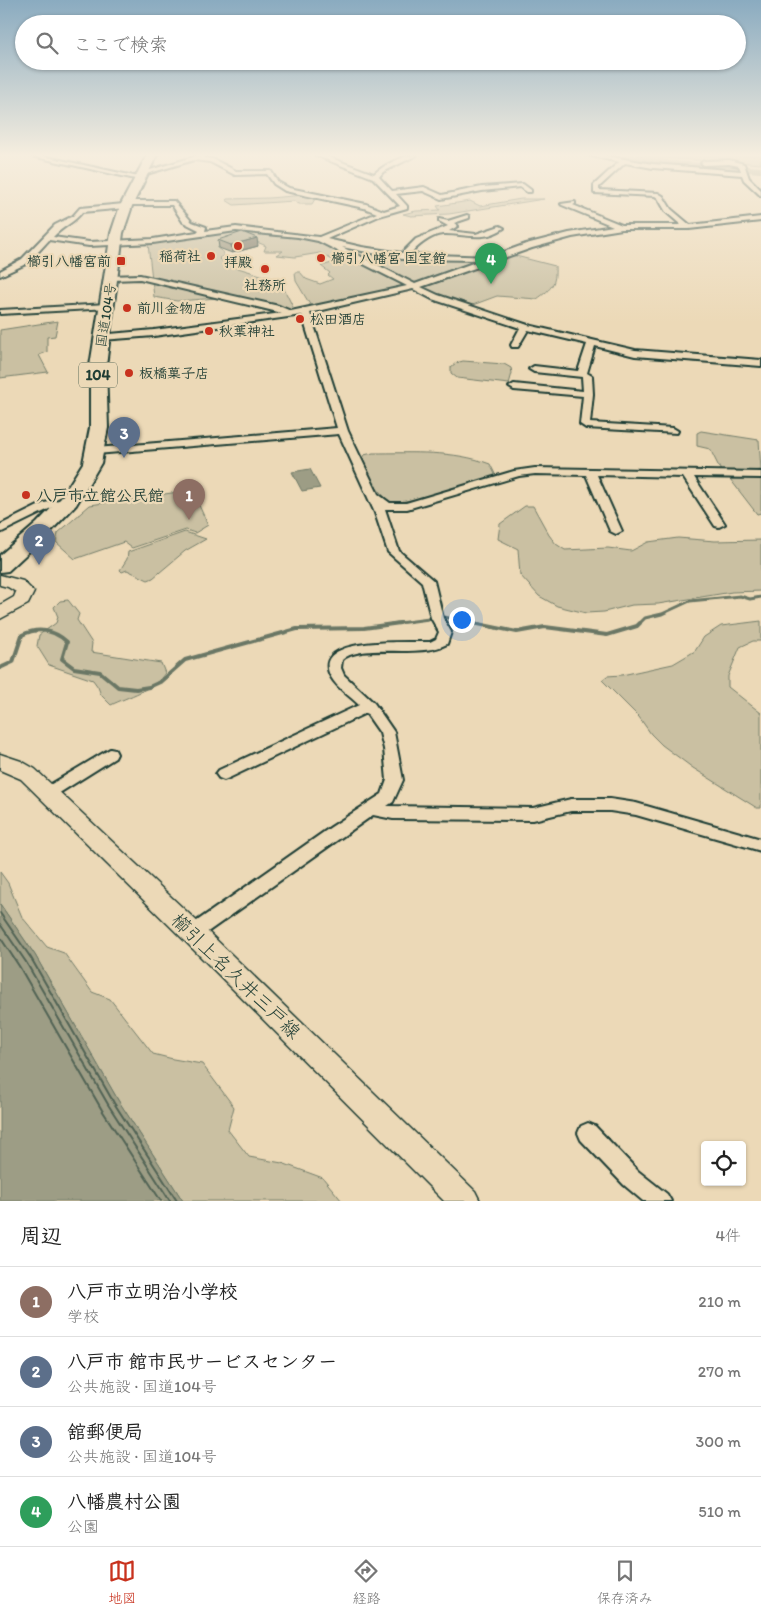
<!DOCTYPE html>
<html lang="ja">
<head>
<meta charset="utf-8">
<style>
  :root { --surface:#fff; --page:#f2f2f2; --text:#222; --muted:#767676; --line:#e0e0e0; --accent:#c8321e }
  body { margin:0; font-family:Itim,"Klee One",sans-serif; background:var(--page); color:var(--text) }
  .controls { position:absolute; right:15px; bottom:15px; display:grid; overflow:hidden; border-radius:5px; box-shadow:0 1px 4px #0004 }
  .controls button { width:45px; height:45px; display:grid; place-items:center; padding:0; border:0; border-bottom:1px solid var(--line); background:var(--surface); color:var(--text); font:25px sans-serif }
  .you { position:absolute; left:461px; top:619px; width:18px; height:18px; margin:-12px; border:4px solid #fff; border-radius:50%; background:#1a73e8; box-shadow:0 0 0 8px #1a73e833 }
  .badge { display:grid; place-items:center; width:32px; height:32px; border-radius:50%; background:var(--accent); color:#fff; font-size:16px; font-weight:700 }
  .pin { position:absolute; translate:-50% -41px; filter:drop-shadow(0 1px 2px #0008) }
  .pin::after { content:''; position:absolute; top:26px; width:18px; height:15px; background:inherit; clip-path:polygon(0 0,100% 0,50% 100%) }
  .list { margin:0; padding:0; list-style:none }
  h2 { display:flex; justify-content:space-between; align-items:center; height:65px; margin:0; padding:0 20px; font-size:21px }
  h2 small { font-size:16px; font-weight:400; color:var(--muted) }
  .list li { display:grid; grid-template-columns:32px 1fr auto; gap:15px; align-items:center; box-sizing:border-box; height:70px; padding:0 20px; border-top:1px solid var(--line) }
  .list b { display:block; font-size:19px; white-space:nowrap }
  .list p { margin:0; font-size:16px; white-space:nowrap; color:var(--muted) }
  .list em { font-size:16px; font-style:normal; color:var(--muted) }
  .icon { flex:none; width:28px; height:28px; fill:none; stroke:currentColor; stroke-width:2; stroke-linecap:round; stroke-linejoin:round }
  .map { position:relative; flex:none; width:761px; height:1201px; overflow:hidden }
  .search { position:absolute; background:var(--surface); box-shadow:0 1px 4px #0004; left:15px; right:15px; top:15px; height:55px; display:flex; align-items:center; gap:12px; box-sizing:border-box; padding:0 18px; border-radius:28px; color:var(--muted); font-size:19px }
  .sheet { height:345px; background:var(--surface) }
  nav { display:flex; justify-content:space-around; align-items:center; box-sizing:border-box; height:70px; border-top:1px solid var(--line); background:var(--surface); font-size:14px; color:var(--muted) }
  nav a { display:grid; justify-items:center; gap:2px }
  nav .on { color:var(--accent) }
  .map>svg:first-child { display:block }
  .green { fill:#cac0a2; stroke:#747e6b }
  .water { fill:#9d9d85; stroke:#6b7765 }
  .lines { fill:none; stroke-linecap:round; stroke-linejoin:round }
  .shore { stroke:#516354; stroke-width:2 }
  .stream-far1 { stroke:#6b7765; stroke-width:3 }
  .stream { stroke:#6b7765; stroke-width:4 }
  .river { fill:#9d9d85; fill-rule:evenodd }
  .street-casing { stroke:#1f3d34; stroke-width:4 }
  .secondary-casing { stroke:#1f3d34; stroke-width:3 }
  .highway-casing { stroke:#1f3d34; stroke-width:4 }
  .street { fill:#ecd9b7; fill-rule:evenodd }
  .secondary { fill:#ecd9b7; fill-rule:evenodd }
  .highway { fill:#ecd9b7; fill-rule:evenodd }
  .wall { fill:#9a967e; stroke:#1f3d34 }
  .shaded-wall { fill:#7d7a67; stroke:#1f3d34 }
  .building { fill:#b3ae93; stroke:#1f3d34 }
  .poi-dot { fill:#c8321e; stroke:#ecd9b7; stroke-width:2 }
  .labels { text-anchor:middle; dominant-baseline:central; stroke-width:4.5; stroke-linejoin:round; paint-order:stroke }
  .far-poi-label { font-size:14px; font-weight:bold; fill:#1f3d34; stroke:#ecd9b7; text-anchor:start }
  .far-street-label { font-size:14px; fill:#1f3d34; stroke:#ecd9b7 }
  .shield { fill:#ecd9b7; stroke:#5c6c5b; stroke-width:1 }
  .shield-label { font-size:15px; font-weight:bold; fill:#1f3d34 }
  .poi-label { font-size:16px; font-weight:bold; fill:#1f3d34; stroke:#ecd9b7; text-anchor:start }
  .near-street-label { font-size:19px; fill:#1f3d34; stroke:#ecd9b7 }
</style>
</head>
<body>
<div class="map">
<svg width="761" height="1201" viewBox="0 0 761 1201">
  <rect width="100%" height="100%" fill="#ecd9b7"/>
  <filter id="ink" filterUnits="userSpaceOnUse"><feTurbulence type="fractalNoise" baseFrequency=".02" numOctaves="2"/><feDisplacementMap in="SourceGraphic" scale="10" xChannelSelector="R" yChannelSelector="G"/><feConvolveMatrix kernelMatrix="1 2 1 2 8 2 1 2 1" color-interpolation-filters="sRGB"/></filter>
  <g filter="url(#ink)">
    <!-- green -->
    <g class="green">
      <path d="M637,155H761V164C720,160 678,161 637,155Z"/>
      <path d="M305,195L315,199L312,204H299L294,201L234,205L226,200L227,199L269,198Z"/>
      <path d="M521,199H544L449,214L411,216L403,214L416,211L440,210L437,206L470,201L480,206Z"/>
      <path d="M249,232L298,235L352,248L417,260L486,259L418,284L312,308L296,281L295,272H300L306,279L320,284L333,279L328,275L330,273L321,266L336,262L320,253L295,257L277,255L283,251H264L266,246C246,236 237,241 217,248L223,252V256L219,258L225,264L280,281L295,311L232,297L177,301L154,297L148,244L214,233Z"/>
      <path d="M512,255L555,266C556,285 552,288 537,299L497,296L470,306L441,297L419,287Z"/>
      <path d="M58,321L55,336L47,337V352L39,355L48,372L0,378V330Z"/>
      <path d="M463,361L504,364L511,368L512,373L509,384L457,378L451,373V367L456,363Z"/>
      <path d="M701,431L759,440L761,470L740,472L721,471L710,449L697,446V433Z"/>
      <path d="M373,453C412,453 453,450 490,464L496,476L430,497L393,503C376,493 369,476 362,458L364,455Z"/>
      <path d="M761,478V513L757,514L730,479Z"/>
      <path d="M192,490L208,525L195,533L186,530L132,548L124,542L75,559L56,542L58,533L90,505Z"/>
      <path d="M525,506H533L549,535L556,544L565,550L608,548L631,551L648,542L678,538L715,541L761,540V591L732,592L658,604L632,605L604,612L586,613L557,606L539,596L520,575L518,549L498,539L500,524Z"/>
      <path d="M185,532L206,539L185,551L153,578L148,580L127,570L122,572L120,570L127,559L128,552Z"/>
      <path d="M68,600L79,614L77,620L92,643L91,652L161,663L165,673C155,689 127,697 111,705L101,695L98,687L93,680L49,665L37,646L39,635L56,623L58,617L54,607L60,601Z"/>
      <path d="M761,621V641H753L740,647L728,676V687L761,713V808H757L693,768L662,745L651,734L639,717L602,680L607,676L622,675L673,664L695,651L704,637L721,626Z"/>
      <path d="M0,872L8,883L22,917L47,947L64,953L92,992L110,999L153,1054L173,1059L202,1064L234,1107L228,1130L249,1157L282,1163L323,1178L342,1201H183L118,1100L35,955L0,904Z"/>
    </g>
    <!-- water -->
    <g class="water">
      <path d="M310,469L320,488L302,491L292,472Z"/>
      <path d="M0,904L35,955L118,1100L183,1201H0Z"/>
    </g>
    <g class="lines">
      <!-- shore -->
      <g class="shore">
        <path d="M0,913L31,958L114,1103L177,1201"/>
        <path d="M0,924L26,962L109,1106L170,1201"/>
        <path d="M0,937L19,966L102,1110L161,1201"/>
      </g>
      <!-- stream-far1 -->
      <g class="stream-far1">
        <path d="M391,624L444,617L480,624"/>
        <path d="M639,624L645,618L662,614L690,601L740,596L750,599L761,597"/>
      </g>
      <!-- stream -->
      <g class="stream">
        <path d="M473,623L517,632L545,627L607,635L637,626L640,623"/>
        <path d="M0,668L13,662L22,635C38,627 54,630 67,642L62,659L74,668L100,672L118,687L136,689L149,687L160,682L185,660L297,629L364,628L400,623"/>
      </g>
      <!-- river -->
      <path class="river" d="M603,155H629L673,161L761,167V173L673,167L608,158Z"/>
      <!-- street casing -->
      <g class="street-casing">
        <g id="street">
          <path d="M27,155H38L143,178L140,180Z"/>
          <path d="M200,155H205L204,158L213,159L236,171H271L278,182L289,188L366,204L384,211L400,206L373,178L315,155H323L374,174C384,165 403,155 417,155L383,172L379,177L392,191L424,187L442,195L482,187L523,184L531,190V192H527L520,187L482,191L441,199L423,191L396,194L407,206V208L379,216L327,239L362,247L402,253L416,239L448,226L439,221V219L448,221L467,215L469,216V218L454,223L458,226L449,231L476,234L500,226L504,228C482,243 465,233 443,234C430,235 418,246 410,254L490,257L526,244L569,233L613,226L562,205L561,204L575,202V204L573,205L622,225H681L666,212L658,198L655,196L594,193V185L619,162L588,155H601L653,164L741,171L739,166L729,164L704,165L701,163L704,161L729,160L744,164L749,178L761,190V196L744,180L742,175L653,168L625,163L599,187V190L658,193L663,196L671,209L690,225L761,217V221L689,229H622L572,237L532,248L421,287L438,295L528,325L635,350L761,360V366L635,356L595,346L587,373L592,376L593,394L590,423L673,428L678,431L677,433L586,428L580,424L583,396L514,390L509,387L514,384L583,391L582,377L534,372L529,369L534,366L578,371L587,344L528,330L518,347H512L511,345L520,328L432,299L413,289L310,313L348,431L378,494L390,503H406L514,471L535,468L761,472V478L694,477L725,524L719,527L715,526L683,477L597,475L622,531L616,534L610,531L586,475L535,474L519,476L407,509H385L399,551L434,581L443,618L451,632L447,644C420,659 360,642 342,660L341,668L344,675L374,703L394,732L403,780L393,802L387,806L533,808L571,799H610L636,803L761,839V851L636,815L610,811H571L533,820L393,819L373,815L199,938L193,940L187,938L184,933L187,928L331,827L382,794L387,780L384,749L380,733L366,713L229,778L224,780L219,778L216,774L219,770L359,705C351,697 337,688 331,677C308,635 409,643 430,642L436,639L439,632L431,618L422,582L388,552L375,513L339,434L96,454L91,451L96,448L337,428L302,315L154,336L102,340L99,339V335L154,330L282,313L140,279L112,280L108,278L109,276L140,275L279,306L291,311L407,286L318,241L298,237L236,231L153,243L89,246L49,240L28,263L0,276V271L22,259L55,225L73,216L80,208L124,204L127,201H174L192,222L206,227L205,231L236,227L319,237L377,213L364,208L285,191L274,184L267,174L235,175L210,162L194,160L143,175L140,173ZM129,205H172L183,222L199,230L197,232L153,239L89,242L53,237C62,227 75,222 82,212L126,208ZM342,247L402,259L481,260L415,284Z"/>
          <path d="M107,304H110V308L0,314V310Z"/>
          <path d="M69,498L73,499L75,501L73,503L51,508L0,533V525L44,503Z"/>
          <path d="M110,749L115,750L117,754L115,758L53,797L48,799L43,797L40,793L43,789Z"/>
          <path d="M588,1123L595,1126L638,1171L667,1194L671,1201H643L624,1185L581,1140L578,1133L581,1126Z"/>
        </g>
      </g>
      <!-- secondary casing -->
      <g class="secondary-casing">
        <g id="secondary">
          <path d="M0,575L23,581L34,592L28,604L0,619V605L14,597L16,592L8,587L0,585Z"/>
          <path d="M0,754L21,761L35,769L202,926L475,1191L480,1201H444L184,940L21,779L0,770Z"/>
        </g>
      </g>
      <!-- highway casing -->
      <g class="highway-casing">
        <path id="highway" d="M147,155H157L132,206L123,233L106,366L108,428L101,463L76,505L51,531L8,571L0,572V555L37,523L61,498L83,463L90,428V366L111,233L120,206Z"/>
      </g>
      <!-- street -->
      <use href="#street" class="street"/>
      <!-- secondary -->
      <use href="#secondary" class="secondary"/>
      <!-- highway -->
      <use href="#highway" class="highway"/>
    </g>
    <!-- wall -->
    <path class="wall" d="M218,240L258,246L232,253L219,248Z"/>
    <!-- shaded-wall -->
    <path class="shaded-wall" d="M257,238L258,246L232,253L231,245Z"/>
    <!-- building -->
    <path class="building" d="M242,232L257,238L231,245L218,240Z"/>
  </g>
  <!-- sky -->
  <linearGradient id="sky" x2="0" y2="1"><stop stop-color="#8aabc0"/><stop offset="0.48" stop-color="#f6eedf"/><stop offset="1" stop-color="#f6eedf" stop-opacity="0"/></linearGradient>
  <rect width="761" height="323" fill="url(#sky)"/>
  <!-- markers -->
  <g class="poi-dot">
    <circle cx="238" cy="246" r="5"/>
    <circle cx="211" cy="256" r="5"/>
    <circle cx="321" cy="258" r="5"/>
    <rect x="116" y="256" width="10" height="10" rx="2.5"/>
    <circle cx="265" cy="269" r="5"/>
    <circle cx="127" cy="308" r="5"/>
    <circle cx="300" cy="319" r="5"/>
    <circle cx="209" cy="331" r="5"/>
    <circle cx="129" cy="373" r="5"/>
    <circle cx="26" cy="495" r="5"/>
  </g>
  <g class="labels">
    <!-- far-poi labels -->
    <g class="far-poi-label">
      <text x="201" y="256" text-anchor="end">稲荷社</text>
      <text x="331" y="258">櫛引八幡宮 国宝館</text>
      <text x="111" y="261" text-anchor="end">櫛引八幡宮前</text>
      <text x="238" y="262" text-anchor="middle">拝殿</text>
      <text x="265" y="285" text-anchor="middle">社務所</text>
      <text x="137" y="308">前川金物店</text>
      <text x="310" y="319">松田酒店</text>
      <text x="219" y="331">秋葉神社</text>
      <text x="139" y="373">板橋菓子店</text>
    </g>
    <!-- far-street labels -->
    <g class="far-street-label">
      <text transform="translate(106 315) rotate(-81)">国道104号</text>
    </g>
    <!-- shield labels -->
    <rect class="shield" x="79" y="362.5" width="38" height="25" rx="4"/>
    <g class="shield-label">
      <text x="98" y="375">104</text>
    </g>
    <!-- poi labels -->
    <g class="poi-label">
      <text x="36" y="495">八戸市立館公民館</text>
    </g>
    <!-- near-street labels -->
    <g class="near-street-label">
      <text transform="translate(236 976) rotate(44)">櫛引上名久井三戸線</text>
    </g>
  </g>
</svg>
<div class="controls">
<button><svg class="icon" aria-label="locate" viewBox="0 0 24 24"><circle cx="12" cy="12" r="6"/><path d="M12 2v4M12 18v4M2 12h4M18 12h4"/></svg></button>
</div>
<div class="you"></div>
<div class="pin badge" style="left:189px;top:520px;background:#8d6e63">1</div>
<div class="pin badge" style="left:39px;top:565px;background:#5c6f8a">2</div>
<div class="pin badge" style="left:124px;top:458px;background:#5c6f8a">3</div>
<div class="pin badge" style="left:491px;top:284px;background:#2e9e5b">4</div>
<div class="search"><svg class="icon" aria-label="search" viewBox="0 0 24 24"><circle cx="10" cy="10" r="6"/><path d="M15 15l6 6"/></svg>ここで検索</div>
</div>
<section class="sheet">
<h2>周辺<small>4件</small></h2>
<ul class="list">
<li><span class="badge" style="background:#8d6e63">1</span><div><b>八戸市立明治小学校</b><p>学校</p></div><em>210 m</em></li>
<li><span class="badge" style="background:#5c6f8a">2</span><div><b>八戸市 館市民サービスセンター</b><p>公共施設 · 国道104号</p></div><em>270 m</em></li>
<li><span class="badge" style="background:#5c6f8a">3</span><div><b>舘郵便局</b><p>公共施設 · 国道104号</p></div><em>300 m</em></li>
<li><span class="badge" style="background:#2e9e5b">4</span><div><b>八幡農村公園</b><p>公園</p></div><em>510 m</em></li>
</ul>
</section>
<nav>
<a class="on"><svg class="icon" aria-label="map" viewBox="0 0 24 24"><path d="M3 6l6-2 6 2 6-2v14l-6 2-6-2-6 2zM9 4v14M15 6v14"/></svg>地図</a>
<a><svg class="icon" aria-label="directions" viewBox="0 0 24 24"><path d="M12 3l9 9-9 9-9-9zM9 14v-3h6M13 9l2 2-2 2"/></svg>経路</a>
<a><svg class="icon" aria-label="saved" viewBox="0 0 24 24"><path d="M7 4h10v16l-5-4-5 4z"/></svg>保存済み</a>
</nav>
</body>
</html>
